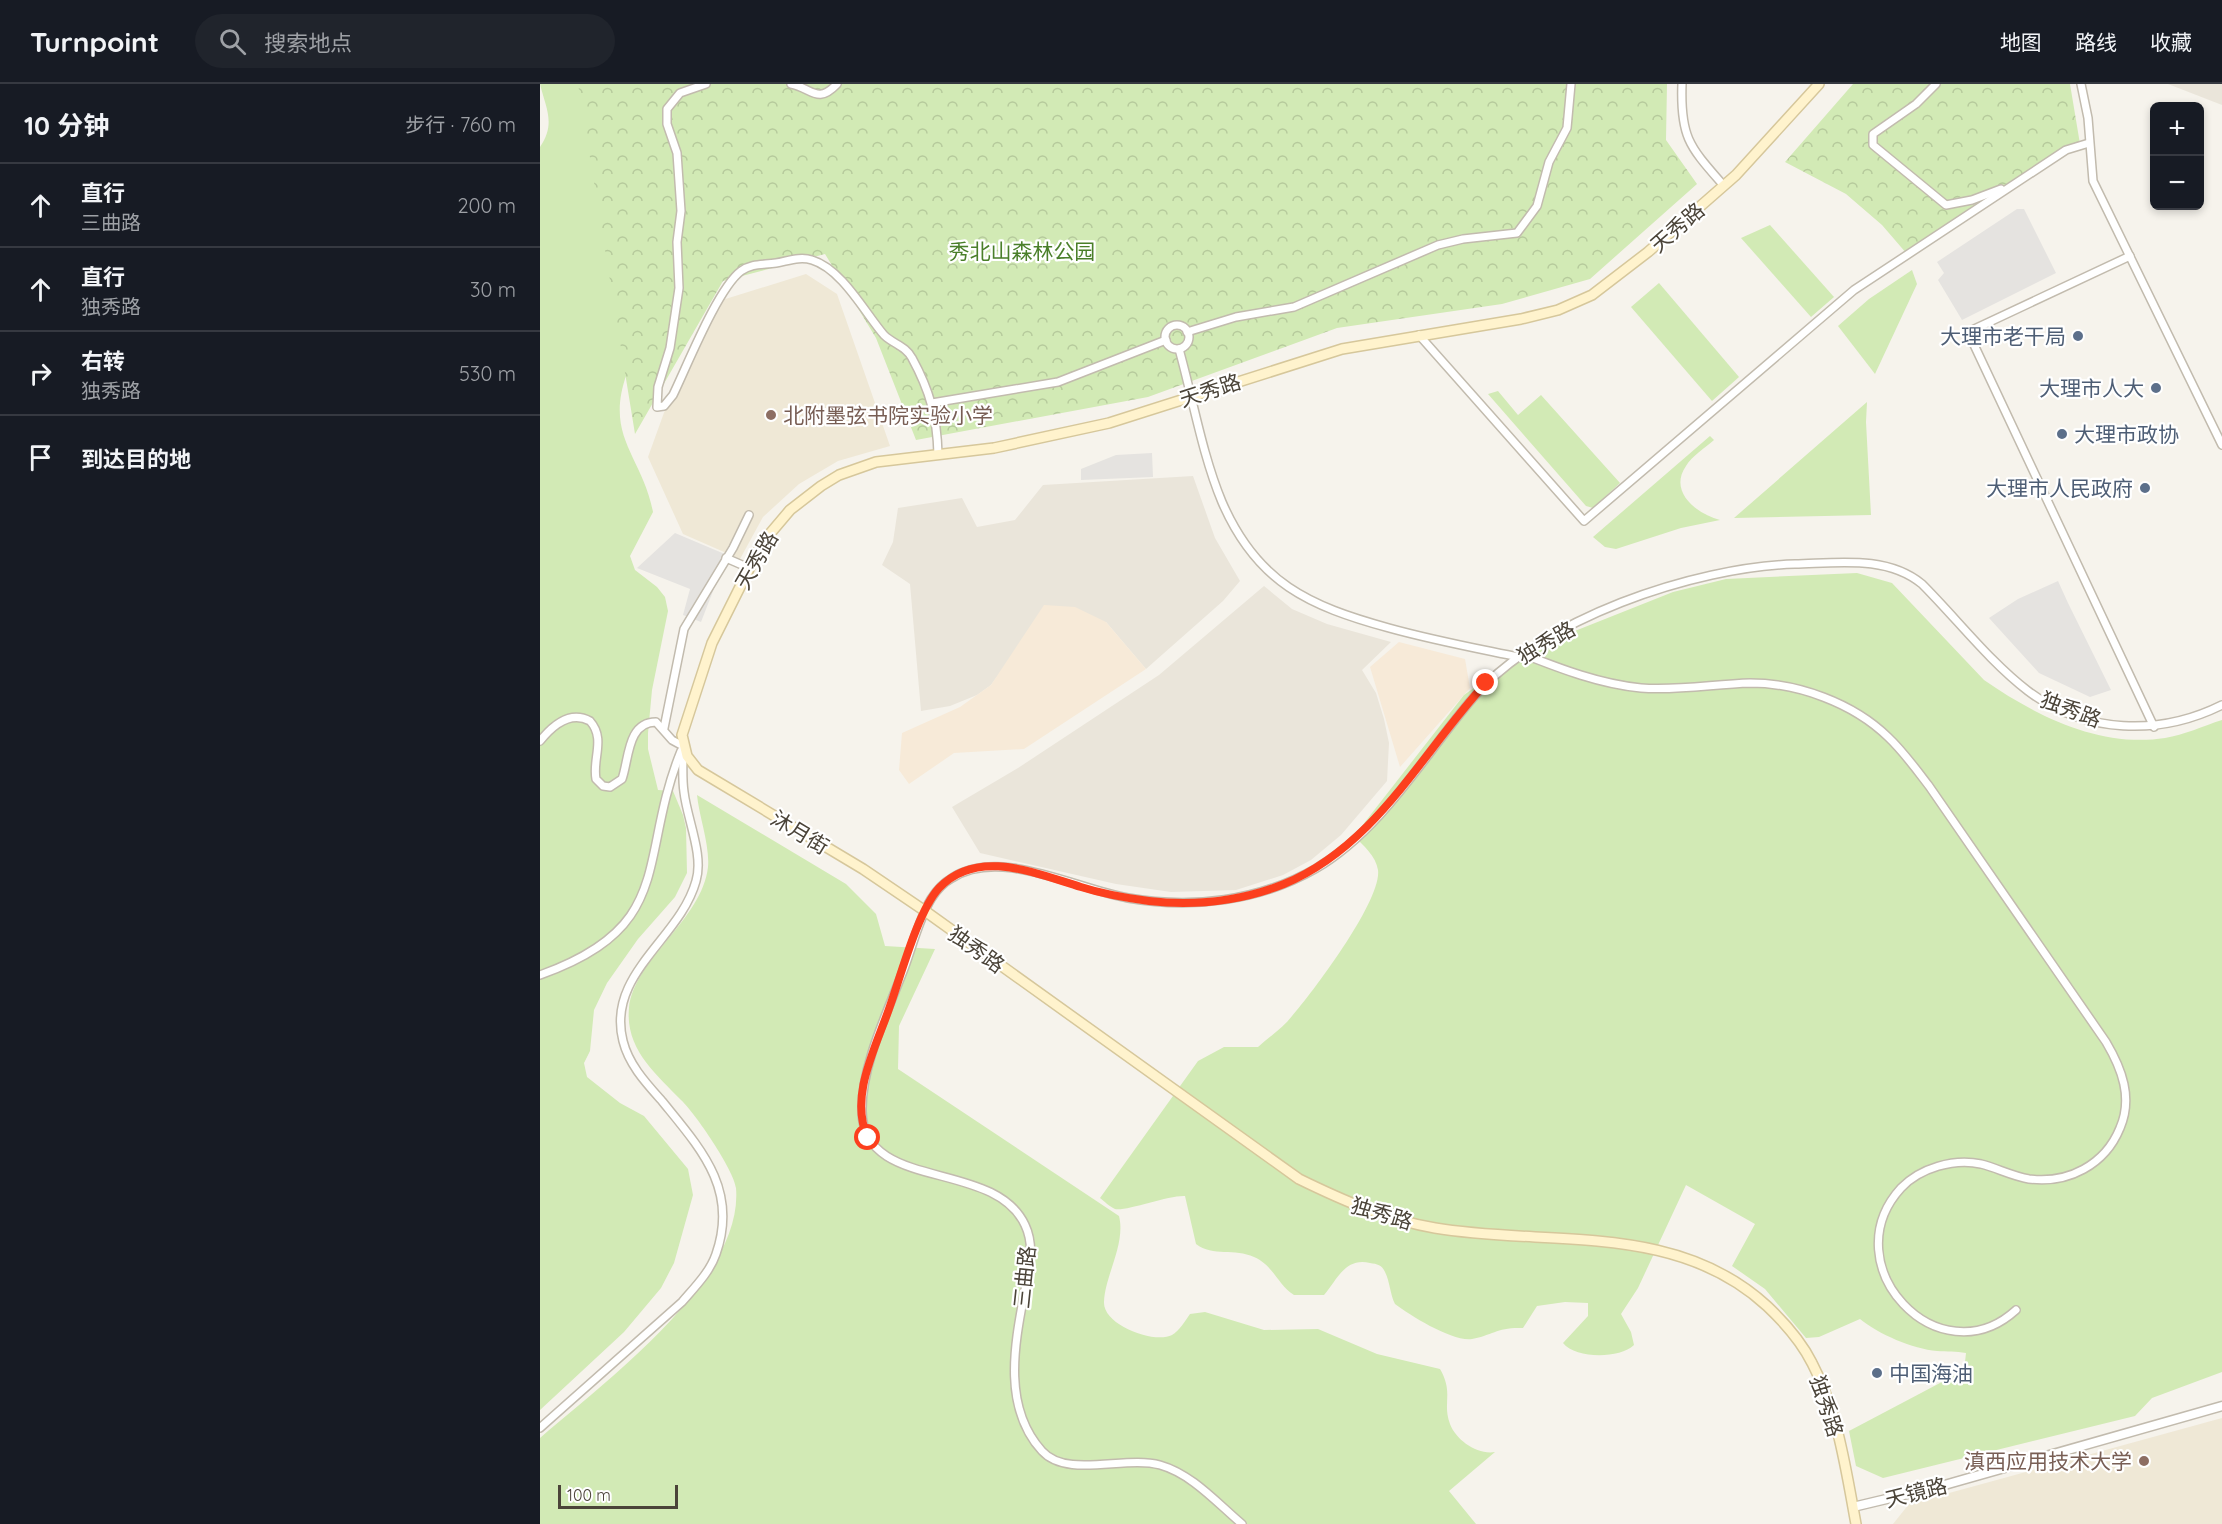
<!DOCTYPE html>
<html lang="zh">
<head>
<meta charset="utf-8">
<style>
  :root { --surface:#171b24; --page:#20242c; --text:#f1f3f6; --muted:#9ea1a6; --line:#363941 }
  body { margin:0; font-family:Quicksand,"Noto Sans SC",sans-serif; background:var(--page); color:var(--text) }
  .controls { position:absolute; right:18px; top:18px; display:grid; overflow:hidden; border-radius:9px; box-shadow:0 3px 9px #0003 }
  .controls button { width:54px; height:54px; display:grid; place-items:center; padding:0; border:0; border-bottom:2px solid var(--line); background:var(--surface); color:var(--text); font:30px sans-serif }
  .scale { position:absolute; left:18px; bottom:15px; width:120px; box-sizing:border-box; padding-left:6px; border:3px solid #4b4439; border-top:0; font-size:16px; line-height:21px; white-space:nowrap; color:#4b4439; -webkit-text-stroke:4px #fff; paint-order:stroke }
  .stop { position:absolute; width:18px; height:18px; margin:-14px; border:4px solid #fc3f1d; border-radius:50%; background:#fff }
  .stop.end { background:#fc3f1d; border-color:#fff; box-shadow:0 2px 6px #0008 }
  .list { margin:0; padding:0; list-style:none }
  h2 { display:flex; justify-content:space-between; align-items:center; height:78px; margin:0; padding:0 24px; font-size:26px }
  h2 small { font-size:20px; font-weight:400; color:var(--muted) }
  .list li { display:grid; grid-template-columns:39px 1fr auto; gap:18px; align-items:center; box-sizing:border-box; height:84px; padding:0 24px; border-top:2px solid var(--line) }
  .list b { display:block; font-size:22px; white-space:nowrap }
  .list p { margin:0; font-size:20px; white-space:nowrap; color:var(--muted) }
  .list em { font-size:20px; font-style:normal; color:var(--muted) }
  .icon { flex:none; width:33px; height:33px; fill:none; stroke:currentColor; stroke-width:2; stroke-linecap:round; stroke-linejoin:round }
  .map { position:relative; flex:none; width:1682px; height:1440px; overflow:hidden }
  header { display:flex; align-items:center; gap:36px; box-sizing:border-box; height:84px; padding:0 30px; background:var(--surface); border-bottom:2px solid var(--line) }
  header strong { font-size:28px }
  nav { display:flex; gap:33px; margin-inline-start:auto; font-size:21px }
  .search { width:420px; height:54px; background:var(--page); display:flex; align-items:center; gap:15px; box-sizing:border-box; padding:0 21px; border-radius:33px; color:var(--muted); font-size:22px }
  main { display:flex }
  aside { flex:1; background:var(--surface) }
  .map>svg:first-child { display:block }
  .residential { fill:#eae5da }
  .commercial { fill:#f7ead8 }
  .education { fill:#efe8d6 }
  .grass { fill:#d2eab5 }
  .forest { fill:url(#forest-crowns) }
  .parking { fill:#e5e3e0 }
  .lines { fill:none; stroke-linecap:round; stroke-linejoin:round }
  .minor-casing { stroke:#c2bbae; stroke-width:10 }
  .tertiary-casing { stroke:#c2bbae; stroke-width:11 }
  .secondary-casing { stroke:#d6c79b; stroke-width:12 }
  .minor { stroke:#fff; stroke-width:7 }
  .tertiary { stroke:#fff; stroke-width:8 }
  .secondary { stroke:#fff3cd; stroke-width:9 }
  .route { stroke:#fc3f1d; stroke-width:8 }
  .service-dot { fill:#5c6f8a; stroke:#fff; stroke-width:2 }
  .education-dot { fill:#8d6e63; stroke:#fff; stroke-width:2 }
  .labels { text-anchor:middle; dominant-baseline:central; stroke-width:4.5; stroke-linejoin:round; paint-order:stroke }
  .street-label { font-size:21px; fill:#4b4439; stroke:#fff }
  .park-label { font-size:21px; fill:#4a7f2a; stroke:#fff }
  .service-label { font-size:21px; fill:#4e5e75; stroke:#fff; text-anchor:end }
  .education-label { font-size:21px; fill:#785e54; stroke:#fff; text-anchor:start }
</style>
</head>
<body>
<header>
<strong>Turnpoint</strong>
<div class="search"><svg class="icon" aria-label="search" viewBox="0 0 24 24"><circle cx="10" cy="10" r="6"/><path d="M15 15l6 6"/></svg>搜索地点</div>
<nav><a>地图</a><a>路线</a><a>收藏</a></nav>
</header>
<main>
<aside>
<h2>10 分钟<small>步行 · 760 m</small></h2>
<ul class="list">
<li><svg class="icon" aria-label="ahead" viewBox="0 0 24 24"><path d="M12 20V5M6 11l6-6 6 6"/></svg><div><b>直行</b><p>三曲路</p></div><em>200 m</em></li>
<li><svg class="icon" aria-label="ahead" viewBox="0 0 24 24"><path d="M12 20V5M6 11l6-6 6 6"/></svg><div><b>直行</b><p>独秀路</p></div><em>30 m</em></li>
<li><svg class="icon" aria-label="right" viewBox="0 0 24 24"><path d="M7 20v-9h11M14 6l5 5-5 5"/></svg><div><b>右转</b><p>独秀路</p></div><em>530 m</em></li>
<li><svg class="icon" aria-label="arrive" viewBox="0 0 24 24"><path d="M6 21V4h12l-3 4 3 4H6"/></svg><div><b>到达目的地</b></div></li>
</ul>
</aside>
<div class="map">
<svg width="1682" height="1440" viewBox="0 0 1682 1440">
  <defs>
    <pattern id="forest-crowns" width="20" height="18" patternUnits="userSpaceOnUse" patternTransform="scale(1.5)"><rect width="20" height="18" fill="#d2eab5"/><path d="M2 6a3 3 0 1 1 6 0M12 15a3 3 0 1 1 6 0" fill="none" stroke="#b6ca9c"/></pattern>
  </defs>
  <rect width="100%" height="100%" fill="#f6f3ec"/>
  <!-- residential -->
  <g class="residential">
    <path d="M1628,0H1682V21Z"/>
    <path d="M653,392L675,454L700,497L683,517L606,585L566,538L475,568L451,601L437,611L410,622L381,627L370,500L342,481L353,458L358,424L422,414L437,443L475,436L503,401Z"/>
    <path d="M724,502L752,525L787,540L851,558L822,586L836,609L844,635L849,659L847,697L801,751L771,776L743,791L696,806L631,808L576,800L440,769L412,723L478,684L619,591Z"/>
  </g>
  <!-- commercial -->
  <g class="commercial">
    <path d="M504,521L535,523L566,538L606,585L484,665L414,669L369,700L359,686L362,649L420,623L451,601Z"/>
    <path d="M859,558L925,575L930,604L860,683L830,583Z"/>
  </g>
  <!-- education -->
  <g class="education">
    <path d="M266,190L297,210L350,362L298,377L259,400L223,433L200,475L143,450L108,373L134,301L179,217Z"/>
    <path d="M1682,1334V1440H1353L1369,1420Z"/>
  </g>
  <!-- grass -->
  <g class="grass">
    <path d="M0,0H97L87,289C64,353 102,371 113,428L90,472L95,486L117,503L125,513L128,527L112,606L108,649V665L118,706L133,707L143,731L146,744L147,789L135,813L98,855L67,899L54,926L50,967L44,979L47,993L80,1019L104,1032L148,1085L153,1111L134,1179L121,1204L84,1248L0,1326V63C16,39 6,25 0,0Z"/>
    <path d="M1230,141L1294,213L1271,233L1201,154Z"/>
    <path d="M1372,186L1377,200L1335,290L1298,242L1329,215Z"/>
    <path d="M1119,199L1199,293L1172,317L1091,223Z"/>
    <path d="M958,307L978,331L1001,311L1080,399L1053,424L1046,422L948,310Z"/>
    <path d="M1327,318L1326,338L1331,431L1194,434Z"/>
    <path d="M1170,352L1174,356C1165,364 1152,372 1146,382C1128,408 1157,430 1180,436L1141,444L1076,465L1065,463L1053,453Z"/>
    <path d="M1317,489L1352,499L1444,596C1496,632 1560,664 1625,654C1644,651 1663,642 1682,636V1288L1612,1314L1595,1332L1343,1394L1316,1382L1309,1347L1417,1290L1425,1278L1426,1269C1416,1267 1407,1268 1397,1267C1373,1265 1338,1250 1320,1235L1279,1253L1266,1254L1225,1205L1192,1182L1215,1140L1146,1101L1098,1204L1081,1230L1091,1248L1094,1261C1079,1275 1036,1275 1023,1259L1048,1232V1219L1025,1218L997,1222L983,1244C957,1243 953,1251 932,1255C913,1258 871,1232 855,1220C850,1210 850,1198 845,1188C842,1181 837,1180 830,1179C805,1173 797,1196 784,1211H754C738,1201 733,1181 714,1173C695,1164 673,1173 656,1160L645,1112C629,1111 584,1128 575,1125C570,1123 564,1117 560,1114L658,977L684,963H718C729,953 743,944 752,932C773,908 842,816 838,786C836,772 823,761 814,752L924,611L987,566L1133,508L1186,495Z"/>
    <path d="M157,711L306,800L336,830L345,862L395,865L359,942L358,985L579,1132C586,1160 565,1191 564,1218C563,1241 614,1260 632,1251C639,1247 645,1237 650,1230L665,1228L724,1246L778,1245L837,1270L900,1285C914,1309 902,1319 910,1340C916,1356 937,1371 955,1368L909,1407L936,1440H0V1354C62,1300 204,1196 196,1104C194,1086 155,1029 141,1016C116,990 85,965 89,924C94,875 162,836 168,783C170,762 159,732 157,711Z"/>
  </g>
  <!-- forest -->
  <g class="forest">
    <path d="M38,0H1127L1126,56L1157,100L1050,195L962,220L797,244L608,313L376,356L336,254L285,170L183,197L95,350Z"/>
    <path d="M1313,0H1530L1540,60L1367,170L1342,141L1306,110L1245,78Z"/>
  </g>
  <!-- parking -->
  <g class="parking">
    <path d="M1477,125H1484L1516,189L1422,236L1398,196L1404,189L1397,178Z"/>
    <path d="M612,369L613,393L541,396V385L576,371Z"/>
    <path d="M135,449L187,471L161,538L143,531L150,505L97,484Z"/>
    <path d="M1518,497L1528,519L1571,606L1550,613L1499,589L1449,534L1478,515Z"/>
  </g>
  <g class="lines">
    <!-- minor casing -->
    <g class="minor-casing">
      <g id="minor">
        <path d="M166,0L140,9L127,25V40L137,69L141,127L137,158L139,204L130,264L118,303L117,323L124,322L133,311C147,282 178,204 201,187C212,179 223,181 236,179C248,177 260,172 272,176C302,185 325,229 344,251C353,260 366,262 372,274C390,307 397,333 398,370"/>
        <path d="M251,0C272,4 277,21 297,0"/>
        <path d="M1142,0C1140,54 1150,63 1184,102"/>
        <path d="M1396,0L1376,20L1333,50V61L1406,121L1432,116L1461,105"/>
        <path d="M1541,0L1548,34L1553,97L1682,361"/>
        <path d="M1590,172L1428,248L1614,643"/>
        <circle cx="637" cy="253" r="12"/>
        <path d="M647,248L696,233L754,223L898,161L923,155L977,149L997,122L1009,78L1027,44L1031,0"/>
        <path d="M879,251L1044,437L1314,206L1526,66L1549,59"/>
        <path d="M639,265C653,315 662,370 682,418C717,499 769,522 849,544C892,556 935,564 978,573"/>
        <path d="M392,319L518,298L626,256"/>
        <path d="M186,474L209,484"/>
        <path d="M983,570C1021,585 1060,600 1101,604C1138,607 1174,600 1210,599C1258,599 1313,619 1348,653C1363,667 1376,685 1389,702L1566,958C1582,985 1593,1014 1580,1044C1565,1081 1528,1100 1489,1095C1472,1092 1457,1084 1441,1080C1414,1074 1380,1084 1361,1104C1291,1181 1399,1296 1476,1226"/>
        <path d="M124,644L144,545L193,464L209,431"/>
        <path d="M0,657C12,642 30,626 50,637C66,655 52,675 56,695L63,702L70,703L82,695C89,676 87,638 116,638L132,656L143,662"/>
        <path d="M0,891C137,842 97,776 141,667"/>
        <path d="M0,1344L142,1218C154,1204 170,1188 176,1170C199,1105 160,1064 122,1017C106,999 89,981 83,957C66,890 140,855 156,797C164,771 147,735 144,708C142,695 143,681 143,667"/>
        <path d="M702,1440C677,1419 652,1390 620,1381C586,1371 527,1395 502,1367C463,1324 474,1263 484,1211C488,1189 496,1164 485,1141C454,1074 323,1109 322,1027C321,981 349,925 365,882C373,860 379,835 391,815C396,807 403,799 412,794C460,763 536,805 588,814C652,825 719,817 775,785C843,745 884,671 933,614C1000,535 1154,483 1255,480C1297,479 1347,471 1382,500C1417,535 1449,577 1488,607C1545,650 1620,652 1682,621"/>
      </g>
    </g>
    <!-- tertiary casing -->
    <g class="tertiary-casing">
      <path id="tertiary" d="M1313,1423L1401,1402L1682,1322"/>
    </g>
    <!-- secondary casing -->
    <g class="secondary-casing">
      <path id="secondary" d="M1279,0L1196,91L1108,168L1052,211L1018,226L981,235L802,265L569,339L454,364L336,378L299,391L281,402L250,426L222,459L172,559L142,651L147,672L158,686L323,785L385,827L759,1095C802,1116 847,1136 895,1144C1008,1163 1135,1137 1227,1222C1245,1239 1261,1257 1272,1279C1298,1328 1306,1386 1316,1440"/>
    </g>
    <!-- minor -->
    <use href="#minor" class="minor"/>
    <!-- tertiary -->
    <use href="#tertiary" class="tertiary"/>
    <!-- secondary -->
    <use href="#secondary" class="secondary"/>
  </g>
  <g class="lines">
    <!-- route -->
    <path class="route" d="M328,1054C308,1013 337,961 350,922C361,891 378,827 399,804C438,763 497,790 541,803C563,810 586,814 609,817C654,822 701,817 744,800C836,762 882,668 946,599"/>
  </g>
  <!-- markers -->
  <g class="service-dot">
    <circle cx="1538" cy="252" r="6"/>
    <circle cx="1616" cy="304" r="6"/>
    <circle cx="1522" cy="350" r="6"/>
    <circle cx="1605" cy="404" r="6"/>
    <circle cx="1337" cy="1289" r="6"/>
  </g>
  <g class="education-dot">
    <circle cx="231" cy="331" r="6"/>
    <circle cx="1604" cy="1377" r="6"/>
  </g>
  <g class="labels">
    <!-- street labels -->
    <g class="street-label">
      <text transform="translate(1137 143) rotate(-41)">天秀路</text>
      <text transform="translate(670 306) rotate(-18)">天秀路</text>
      <text transform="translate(216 476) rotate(-60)">天秀路</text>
      <text transform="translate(1006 558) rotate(-30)">独秀路</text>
      <text transform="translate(1531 625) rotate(21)">独秀路</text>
      <text transform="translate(260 748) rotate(31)">沐月街</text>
      <text transform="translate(437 865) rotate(36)">独秀路</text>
      <text transform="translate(842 1129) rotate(17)">独秀路</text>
      <text transform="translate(484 1193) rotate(-84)">三曲路</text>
      <text transform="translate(1287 1322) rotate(72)">独秀路</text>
      <text transform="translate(1376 1408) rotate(-14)">天镜路</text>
    </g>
    <!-- park labels -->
    <g class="park-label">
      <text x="482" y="167">秀北山森林公园</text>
    </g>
    <!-- service labels -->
    <g class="service-label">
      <text x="1526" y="252">大理市老干局</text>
      <text x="1604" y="304">大理市人大</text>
      <text x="1534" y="350" text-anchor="start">大理市政协</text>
      <text x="1593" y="404">大理市人民政府</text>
      <text x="1349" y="1289" text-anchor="start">中国海油</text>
    </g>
    <!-- education labels -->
    <g class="education-label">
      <text x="243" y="331">北附墨弦书院实验小学</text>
      <text x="1592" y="1377" text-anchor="end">滇西应用技术大学</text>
    </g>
  </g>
</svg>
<div class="controls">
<button>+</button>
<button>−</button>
</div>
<div class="scale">100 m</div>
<div class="stop" style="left:328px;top:1054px"></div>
<div class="stop end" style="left:946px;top:599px"></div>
</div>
</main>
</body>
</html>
